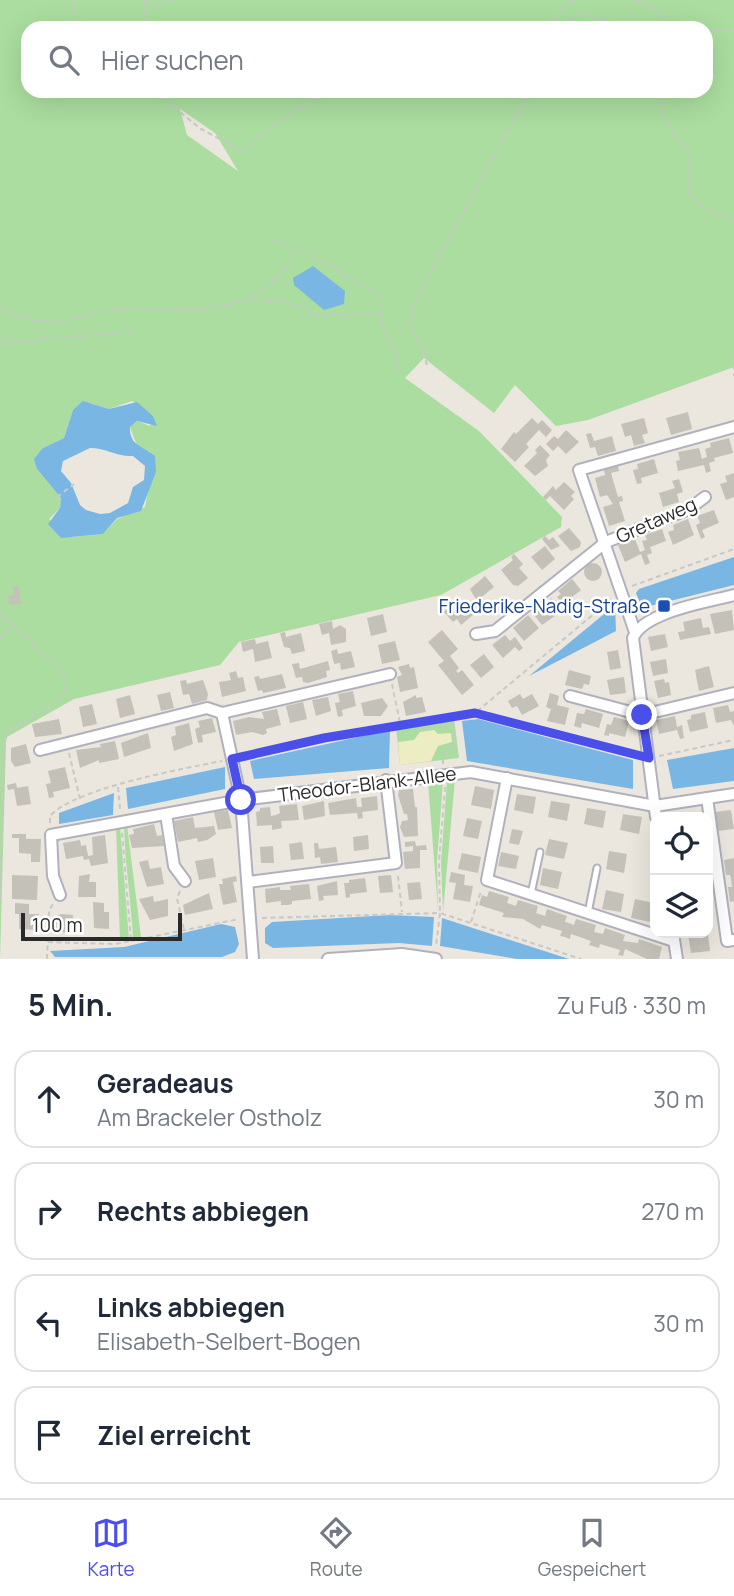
<!DOCTYPE html>
<html lang="de">
<head>
<meta charset="utf-8">
<style>
  :root { --surface:#fff; --page:#f6f6f7; --text:#1f2937; --muted:#747a83; --line:#e0e1e3; --accent:#4b4fea }
  body { margin:0; font-family:Manrope,sans-serif; background:var(--page); color:var(--text) }
  .controls { position:absolute; right:21px; bottom:21px; display:grid; overflow:hidden; border-radius:14px; box-shadow:0 7px 28px #0002 }
  .controls button { width:63px; height:63px; display:grid; place-items:center; padding:0; border:0; border-bottom:2px solid var(--line); background:var(--surface); color:var(--text); font:35px sans-serif }
  .scale { position:absolute; left:21px; bottom:18px; width:161px; box-sizing:border-box; padding-left:7px; border:4px solid #2a2a2a; border-top:0; font-size:19px; line-height:24px; white-space:nowrap; color:#2a2a2a; -webkit-text-stroke:5px #fff; paint-order:stroke }
  .stop { position:absolute; width:21px; height:21px; margin:-16px; border:5px solid #4b4fea; border-radius:50%; background:#fff }
  .stop.end { background:#4b4fea; border-color:#fff; box-shadow:0 2px 7px #0008 }
  .list { margin:0; padding:0; list-style:none }
  h2 { display:flex; justify-content:space-between; align-items:center; height:91px; margin:0; padding:0 28px; font-size:30px }
  h2 small { font-size:23px; font-weight:400; color:var(--muted) }
  .list li { display:grid; grid-template-columns:46px 1fr auto; gap:21px; align-items:center; box-sizing:border-box; height:98px; margin:0 14px 14px; padding:0 14px; border:2px solid var(--line); border-radius:21px }
  .list b { display:block; font-size:26px; white-space:nowrap }
  .list p { margin:0; font-size:23px; white-space:nowrap; color:var(--muted) }
  .list em { font-size:23px; font-style:normal; color:var(--muted) }
  .icon { flex:none; width:38px; height:38px; fill:none; stroke:currentColor; stroke-width:2; stroke-linecap:round; stroke-linejoin:round }
  .map { position:relative; flex:none; width:734px; height:959px; overflow:hidden }
  .search { position:absolute; background:var(--surface); box-shadow:0 7px 28px #0002; left:21px; right:21px; top:21px; height:77px; display:flex; align-items:center; gap:18px; box-sizing:border-box; padding:0 24px; border-radius:21px; color:var(--muted); font-size:26px }
  .sheet { height:539px; background:var(--surface) }
  nav { display:flex; justify-content:space-around; align-items:center; box-sizing:border-box; height:98px; border-top:2px solid var(--line); background:var(--surface); font-size:19px; color:var(--muted) }
  nav a { display:grid; justify-items:center; gap:4px }
  nav .on { color:var(--accent) }
  .map>svg:first-child { display:block }
  .green { fill:#aadd9f; fill-rule:evenodd }
  .sand { fill:#ededc3 }
  .water { fill:#79b6e4; fill-rule:evenodd }
  .building { fill:#c4c1b9 }
  .lines { fill:none; stroke-linecap:round; stroke-linejoin:round }
  .service-casing { stroke:#b1b1bd; stroke-width:9 }
  .minor-casing { stroke:#b1b1bd; stroke-width:14 }
  .path { stroke:#c8c8c8; stroke-width:2; stroke-dasharray:5 3.5; stroke-linecap:butt }
  .service { stroke:#fff; stroke-width:5 }
  .minor { stroke:#fff; stroke-width:10 }
  .route { stroke:#4b4fea; stroke-width:9 }
  .transit-dot { fill:#1a4fb4; stroke:#fff; stroke-width:2.5 }
  .labels { text-anchor:middle; dominant-baseline:central; stroke-width:5; stroke-linejoin:round; paint-order:stroke }
  .street-label { font-size:19px; fill:#2a2a2a; stroke:#fff }
  .transit-label { font-size:19px; fill:#164399; stroke:#fff; text-anchor:end }
</style>
</head>
<body>
<div class="map">
<svg width="734" height="959" viewBox="0 0 734 959">
  <rect width="100%" height="100%" fill="#ebe7de"/>
  <!-- green -->
  <g class="green">
    <path d="M0,0H734V367L588,420L556,426L515,385L494,413L424,358L405,378L479,431L562,517L561,527L441,595L239,642L220,665L74,699L7,737L6,742L0,959ZM28,28H706V91H28ZM180,109L215,133L238,171L187,135ZM132,401L153,416L150,426L137,421L130,427L137,446L150,452L156,472L149,485L145,507L117,519L103,534L72,537L49,519L60,508L61,498L37,469L43,448L64,438L73,410L90,403L109,409Z"/>
    <path d="M454,718L459,758L400,765L396,727Z"/>
    <path d="M455,779L443,912L441,863L447,780Z"/>
    <path d="M443,781L437,862L438,910L428,782Z"/>
    <path d="M127,825L141,937L133,938C131,901 125,863 124,826Z"/>
    <path d="M120,826L129,939L120,940L116,827Z"/>
  </g>
  <!-- sand -->
  <path class="sand" d="M434,730L438,734L451,733L452,742L438,746L431,761L400,765L398,742L414,740L420,732Z"/>
  <!-- water -->
  <g class="water">
    <path d="M313,266L345,291L344,304L324,310L294,285L293,278Z"/>
    <path d="M83,401L109,409L137,402L153,416L157,426L137,421L130,427C129,446 143,446 155,456L156,472L141,511L117,518L103,534L61,538L48,524L60,508L61,498L37,469L34,459L43,448L64,438L73,410ZM90,448C106,448 117,457 133,456L145,466L144,480L133,487L128,503L110,513L100,514L86,510L80,505L71,483L61,471L63,461Z"/>
    <path d="M734,557V585L642,608L636,593L639,589Z"/>
    <path d="M615,605L616,631L529,676Z"/>
    <path d="M478,719L633,760V789L467,761L462,721Z"/>
    <path d="M390,730L389,768L254,779L250,761Z"/>
    <path d="M734,748V781L673,789L667,760Z"/>
    <path d="M225,767V789L128,809L126,788Z"/>
    <path d="M114,793L113,815L59,824V813Z"/>
    <path d="M390,915L434,917L432,946L399,943L273,948L265,943V928L272,922Z"/>
    <path d="M442,918L569,959H517L440,946Z"/>
    <path d="M221,924L235,927L239,944L235,952L222,957H55L50,951L124,947Z"/>
  </g>
  <!-- building -->
  <g class="building">
    <path d="M688,412L692,429L671,435L666,418Z"/>
    <path d="M532,418L538,424L542,420L552,430L546,437L539,430L526,444L529,447L515,462L501,449L514,432L516,434Z"/>
    <path d="M644,418L648,433L642,435L645,443L634,446L631,435L625,437L621,424Z"/>
    <path d="M566,430L579,442L566,454L558,446L553,451L546,444L554,436L558,439Z"/>
    <path d="M591,433L594,441L612,436L616,451L598,456L595,447L590,448L586,434Z"/>
    <path d="M729,438L733,453L714,458L715,461L709,463L711,471L706,473L704,465L678,471L676,461L680,460L678,452L699,448L702,459L707,457L705,449L711,447L710,443Z"/>
    <path d="M540,445L550,455L546,460L548,466L535,476L524,466L537,453L535,450Z"/>
    <path d="M654,459L658,473L641,478L642,483L637,484L633,470L638,469L637,464Z"/>
    <path d="M618,466L619,471L611,473L618,497L622,496L623,501L619,502L625,521L609,526L603,507L613,504L607,495L600,497L595,478L605,475L604,470Z"/>
    <path d="M734,473V497L726,500L720,484L727,482L725,476Z"/>
    <path d="M679,479L683,492L677,494L679,502L663,507L659,493L675,488L672,481Z"/>
    <path d="M564,482L575,492L571,496L574,499L564,510L550,496L546,500L543,497L553,486L556,490Z"/>
    <path d="M714,510L719,523L702,530L705,537L701,539L696,525L700,523L697,516Z"/>
    <path d="M688,519L694,535L673,545L668,532L674,530L673,525Z"/>
    <path d="M569,528L581,542L580,547L571,551L558,536Z"/>
    <path d="M662,529L666,541L650,547L652,553L647,555L650,563L645,565L641,554L625,562L618,545L635,539L640,552L645,550L642,541L647,540L645,535Z"/>
    <path d="M545,536L549,540L553,537L560,546L551,550L542,539Z"/>
    <path d="M545,546L555,559L542,570L531,557Z"/>
    <path d="M514,554L523,564L519,568L528,578L518,586L513,585L501,570L513,560L511,557Z"/>
    <circle cx="593" cy="572" r="9"/>
    <path d="M485,576L494,587L479,599L475,598L470,589Z"/>
    <path d="M572,579L581,590L567,601L570,605L566,608L557,597L561,594L558,591Z"/>
    <path d="M13,587H19L21,604L9,605L8,596L13,595Z"/>
    <path d="M551,598L562,611L542,625L534,615Z"/>
    <path d="M463,604L473,615L461,625L457,619L453,622L444,612L448,608L452,613Z"/>
    <path d="M732,610L734,630L715,634L710,614Z"/>
    <path d="M383,614L387,632L371,636L367,618Z"/>
    <path d="M528,615L539,628L524,641L513,628Z"/>
    <path d="M701,618L703,628L709,627L711,634L680,640L678,632L685,631L683,622Z"/>
    <path d="M332,621L333,629L340,625L346,629V642L331,645L329,633L322,635L319,624Z"/>
    <path d="M442,630L458,649L450,656L459,668L456,671L458,673L462,670L474,685L462,695L438,665L444,661L428,642Z"/>
    <path d="M285,632L286,637L301,633L305,651L292,654L290,648L284,647L280,633Z"/>
    <path d="M665,634L668,647L651,651L648,637Z"/>
    <path d="M505,635L510,641L515,637L523,648L519,651L515,647L503,658L492,645Z"/>
    <path d="M255,639L256,644L268,641L272,658L255,662L253,649L243,652L241,642Z"/>
    <path d="M395,641L400,660L382,664L378,645Z"/>
    <path d="M337,649L338,654L351,651L355,667L341,670L340,663L334,664L331,651Z"/>
    <path d="M618,650L621,668L610,670L607,652Z"/>
    <path d="M484,654L494,667L481,678L470,665Z"/>
    <path d="M666,659L668,673L653,676L650,662Z"/>
    <path d="M328,661L330,670L326,671L327,677L308,683L303,682L302,677L296,678L292,664L299,663L300,669Z"/>
    <path d="M409,664L410,668L414,667L418,688L400,692L397,677L402,675L398,667Z"/>
    <path d="M709,666L714,687L699,691L695,670Z"/>
    <path d="M569,670L591,676L589,685L584,684L582,689L565,685Z"/>
    <path d="M236,671L238,678L243,677L246,691L222,697L219,682L231,680L229,673Z"/>
    <path d="M282,674L286,688L263,693L262,690L258,691L254,677L259,676L260,679Z"/>
    <path d="M624,677L626,693L610,695L607,680Z"/>
    <path d="M664,679L665,683L669,682L671,695L658,698L654,681Z"/>
    <path d="M186,680L187,684L203,680L208,694L207,700L192,704L189,694L183,695L180,681Z"/>
    <path d="M353,691L356,706L342,710L343,716L338,717L335,703L340,702L338,694Z"/>
    <path d="M170,692L174,708L161,711L157,695Z"/>
    <path d="M550,693L559,696L557,705L569,708L565,725L547,721L551,709L546,707Z"/>
    <path d="M520,694L523,699L532,694L539,706L522,715L517,706L512,708L508,701Z"/>
    <path d="M130,695L135,714L120,718L116,699Z"/>
    <path d="M416,695V698L422,697L426,712L406,716L403,702Z"/>
    <path d="M328,697L331,711L316,716L312,700Z"/>
    <path d="M382,698L388,706L381,716H364L361,703Z"/>
    <path d="M303,702L307,719L290,723L286,706Z"/>
    <path d="M92,704L97,724L83,727L79,707Z"/>
    <path d="M728,705L730,712L734,711V726L731,720L716,723L713,708Z"/>
    <path d="M277,709L281,725L266,729L267,733L263,735L252,732L236,735L233,721L249,717L264,719L262,712Z"/>
    <path d="M586,709L603,714L599,728L582,723L581,728L574,726L577,713L584,714Z"/>
    <path d="M705,712L708,728L690,732L687,720L691,719V715Z"/>
    <path d="M675,716L677,727L682,725L684,738L680,739L677,730L659,734L656,720Z"/>
    <path d="M614,717L629,721L625,737L609,733V736L604,735L607,724L611,725Z"/>
    <path d="M212,718L216,732L202,735L203,742L198,743L195,729L200,727L198,721Z"/>
    <path d="M59,719L62,734L35,737L32,724Z"/>
    <path d="M189,723L193,744L174,751L171,737L176,735L175,727Z"/>
    <path d="M148,733L151,748L124,757L121,743Z"/>
    <path d="M115,741L119,759L99,763V760L80,768L76,750L101,747L100,744Z"/>
    <path d="M26,744L31,763L15,767L11,761V748Z"/>
    <path d="M65,767L70,788L53,792L54,797L49,798L46,784L51,783L48,771Z"/>
    <path d="M16,783L17,788L28,786L31,804L17,806L14,789L8,790L7,785Z"/>
    <path d="M475,786L494,790L491,809L471,805Z"/>
    <path d="M413,789L415,807H417L418,836L404,837L400,827L402,821L408,820L407,814H404L398,795L399,790Z"/>
    <path d="M517,794L536,797L533,814L514,810Z"/>
    <path d="M377,796L378,810L362,812L363,818L358,819L357,813L330,815L328,803L356,798L357,807H362L361,798Z"/>
    <path d="M324,801L325,816L304,820L302,806Z"/>
    <path d="M551,801L570,804L567,821L548,817Z"/>
    <path d="M297,804L299,820L281,821L282,828L272,830V825L257,826L256,812L260,811V808L270,807L271,816L276,815L280,813L279,806Z"/>
    <path d="M587,808L606,811L603,828L584,824Z"/>
    <path d="M228,810L232,828L218,830L214,812Z"/>
    <path d="M731,810L734,829L717,831L715,812Z"/>
    <path d="M623,814L642,817L639,834L620,830Z"/>
    <path d="M193,817L195,828L214,826L216,834L207,840L198,842L197,838L178,842L174,821Z"/>
    <path d="M467,818L482,821L478,839L463,836Z"/>
    <path d="M154,824L157,836L162,835L164,846L132,848L129,835L134,834L133,829Z"/>
    <path d="M512,829L523,831L519,845L509,843Z"/>
    <path d="M12,834H26V839H41L40,862H31V854L19,853V838H12Z"/>
    <path d="M105,835L108,863L91,866L89,859L84,860L83,856L66,859L63,843L80,840L81,846L86,845L88,856L93,855L92,837Z"/>
    <path d="M368,835L369,849L354,851L353,837Z"/>
    <path d="M549,839L568,843L564,859L545,855Z"/>
    <path d="M415,841L416,846L426,845L427,850H420V868L405,869L403,852L413,851V846L405,847V842Z"/>
    <path d="M302,842L304,859L291,860L289,844Z"/>
    <path d="M314,843H318L319,849L336,847L338,862L321,864L320,857L315,858Z"/>
    <path d="M273,846L274,863H261L260,847Z"/>
    <path d="M609,851L627,854L624,873L606,869Z"/>
    <path d="M501,852L519,856L516,869L498,866Z"/>
    <path d="M462,853L481,857L478,873L458,869Z"/>
    <path d="M213,858L216,877L199,880L195,861Z"/>
    <path d="M734,858V901L730,902L728,887H732L731,879L730,875H726L724,860Z"/>
    <path d="M148,860L150,869L161,867L164,884L147,887L139,862Z"/>
    <path d="M543,868L562,872L558,889L540,885Z"/>
    <path d="M451,872L465,875L464,885L473,886L470,902L453,899L456,883L449,882Z"/>
    <path d="M90,874L89,882H96V897H78L79,876Z"/>
    <path d="M12,875L38,876L37,900L12,899Z"/>
    <path d="M391,875L393,892L380,893L378,876Z"/>
    <path d="M236,876L237,881L233,882L237,902L223,905L219,884H223L222,879Z"/>
    <path d="M365,878L367,892L350,894V897L346,898L344,883H349V880Z"/>
    <path d="M337,881L338,895L323,896L324,900L319,901L317,886Z"/>
    <path d="M420,882L422,899L409,900L407,883Z"/>
    <path d="M309,884L311,899L292,901V904L288,905H281V901L266,903L265,889L280,887V890H291L290,886Z"/>
    <path d="M606,890L624,894L621,912L602,909Z"/>
    <path d="M489,891L509,897L507,903L516,906L518,900L538,906L536,913L545,916L547,909L567,916L565,922L569,923L574,925L576,919L596,925L594,932L603,934L605,928L625,935L623,941L638,943L639,939L662,947L659,959H647L625,949L623,956L618,955L620,950L600,944L599,948L589,945L591,941L571,934L570,939L565,937L560,936L562,931L542,925L540,929L523,919L502,917L504,913L479,905L482,895L487,897Z"/>
    <path d="M209,893L213,909L185,915L183,905Z"/>
    <path d="M153,896L154,902L168,899V916L150,920L139,899Z"/>
    <path d="M635,899L654,903L650,922L631,918Z"/>
    <path d="M93,902L104,903V912H109V929L94,928Z"/>
    <path d="M15,903L29,904V914H39L38,930L19,929V914H15Z"/>
    <path d="M62,914L73,915L72,934L52,930V917Z"/>
    <path d="M696,933H708L710,951L691,953L688,934Z"/>
  </g>
  <g class="lines">
    <!-- service casing -->
    <g class="service-casing">
      <g id="service">
        <path d="M531,894L540,852"/>
        <path d="M588,913L597,868"/>
      </g>
    </g>
    <!-- minor casing -->
    <g class="minor-casing">
      <g id="minor">
        <path d="M635,632L579,470L734,427"/>
        <path d="M476,634L495,631L606,542L689,509L705,497"/>
        <path d="M570,696L642,715L734,693"/>
        <path d="M222,713L241,800L253,959"/>
        <path d="M40,750L207,708L222,713L390,674"/>
        <path d="M507,778L487,880L674,941"/>
        <path d="M707,798L727,941L734,940"/>
        <path d="M166,814L174,866L185,881"/>
        <path d="M656,817L633,638C643,612 708,602 734,595"/>
        <path d="M248,882L396,863L386,780"/>
        <path d="M60,895L53,876L51,835L241,800L471,772L655,806L734,794"/>
        <path d="M673,933L677,959"/>
        <path d="M328,959L402,954L436,959"/>
      </g>
    </g>
    <!-- path -->
    <g class="path">
      <path d="M75,0V28"/>
      <path d="M145,0L146,28"/>
      <path d="M636,0C654,5 660,21 676,28"/>
      <path d="M145,3L158,5L173,0"/>
      <path d="M550,28L566,3L575,0"/>
      <path d="M565,28C578,5 600,17 617,28"/>
      <path d="M706,31H734"/>
      <path d="M154,91L201,129L244,152C271,124 299,104 336,91"/>
      <path d="M661,91C660,125 672,130 690,155L689,193L698,204L734,221"/>
      <path d="M274,240L321,261L383,298L380,322L397,355L399,374"/>
      <path d="M249,300L287,302L317,315L380,314"/>
      <path d="M0,308C13,314 26,320 40,321C68,324 93,312 119,310C160,306 207,314 246,300C263,294 278,276 291,264L292,250"/>
      <path d="M0,343L132,332"/>
      <path d="M734,356V376"/>
      <path d="M427,365L419,340L410,325L414,303L530,91"/>
      <path d="M57,497L74,484"/>
      <path d="M632,586L734,549"/>
      <path d="M0,614L63,672L66,691L59,701L9,731L4,737L0,899"/>
      <path d="M0,640L13,626"/>
      <path d="M392,684L400,723"/>
      <path d="M476,713L637,755"/>
      <path d="M415,722L416,730L451,725"/>
      <path d="M69,753L80,799"/>
      <path d="M244,756L324,738L475,713L613,598"/>
      <path d="M659,756L734,740"/>
      <path d="M443,764V758L455,744L452,718"/>
      <path d="M118,787L120,809"/>
      <path d="M445,787L439,862L440,913L581,959"/>
      <path d="M50,823V816C75,788 182,769 222,761"/>
      <path d="M398,876L402,912"/>
      <path d="M180,891L177,898L184,930"/>
      <path d="M262,918L440,913L436,946"/>
      <path d="M471,922L481,891"/>
      <path d="M131,941L239,919"/>
      <path d="M48,942L115,944L131,941L122,832"/>
      <path d="M47,959L49,910L53,904"/>
    </g>
    <!-- service -->
    <use href="#service" class="service"/>
    <!-- minor -->
    <use href="#minor" class="minor"/>
  </g>
  <g class="lines">
    <!-- route -->
    <path class="route" d="M241,800L232,759L324,738L475,713L649,758L642,715"/>
  </g>
  <!-- markers -->
  <rect class="transit-dot" x="657" y="599" width="14" height="14" rx="3.5"/>
  <g class="labels">
    <!-- street labels -->
    <g class="street-label">
      <text transform="translate(656 520) rotate(-24)">Gretaweg</text>
      <text transform="translate(367 784) rotate(-7)">Theodor-Blank-Allee</text>
    </g>
    <!-- transit labels -->
    <g class="transit-label">
      <text x="650" y="606">Friederike-Nadig-Straße</text>
    </g>
  </g>
</svg>
<div class="controls">
<button><svg class="icon" aria-label="locate" viewBox="0 0 24 24"><circle cx="12" cy="12" r="6"/><path d="M12 2v4M12 18v4M2 12h4M18 12h4"/></svg></button>
<button><svg class="icon" aria-label="layers" viewBox="0 0 24 24"><path d="M12 4l9 5-9 5-9-5zM3 14l9 5 9-5"/></svg></button>
</div>
<div class="scale">100 m</div>
<div class="stop" style="left:241px;top:800px"></div>
<div class="stop end" style="left:642px;top:715px"></div>
<div class="search"><svg class="icon" aria-label="search" viewBox="0 0 24 24"><circle cx="10" cy="10" r="6"/><path d="M15 15l6 6"/></svg>Hier suchen</div>
</div>
<section class="sheet">
<h2>5 Min.<small>Zu Fuß · 330 m</small></h2>
<ul class="list">
<li><svg class="icon" aria-label="ahead" viewBox="0 0 24 24"><path d="M12 20V5M6 11l6-6 6 6"/></svg><div><b>Geradeaus</b><p>Am Brackeler Ostholz</p></div><em>30 m</em></li>
<li><svg class="icon" aria-label="right" viewBox="0 0 24 24"><path d="M7 20v-9h11M14 6l5 5-5 5"/></svg><div><b>Rechts abbiegen</b></div><em>270 m</em></li>
<li><svg class="icon" aria-label="left" viewBox="0 0 24 24"><path d="M17 20v-9H6M10 6l-5 5 5 5"/></svg><div><b>Links abbiegen</b><p>Elisabeth-Selbert-Bogen</p></div><em>30 m</em></li>
<li><svg class="icon" aria-label="arrive" viewBox="0 0 24 24"><path d="M6 21V4h12l-3 4 3 4H6"/></svg><div><b>Ziel erreicht</b></div></li>
</ul>
</section>
<nav>
<a class="on"><svg class="icon" aria-label="map" viewBox="0 0 24 24"><path d="M3 6l6-2 6 2 6-2v14l-6 2-6-2-6 2zM9 4v14M15 6v14"/></svg>Karte</a>
<a><svg class="icon" aria-label="directions" viewBox="0 0 24 24"><path d="M12 3l9 9-9 9-9-9zM9 14v-3h6M13 9l2 2-2 2"/></svg>Route</a>
<a><svg class="icon" aria-label="saved" viewBox="0 0 24 24"><path d="M7 4h10v16l-5-4-5 4z"/></svg>Gespeichert</a>
</nav>
</body>
</html>
